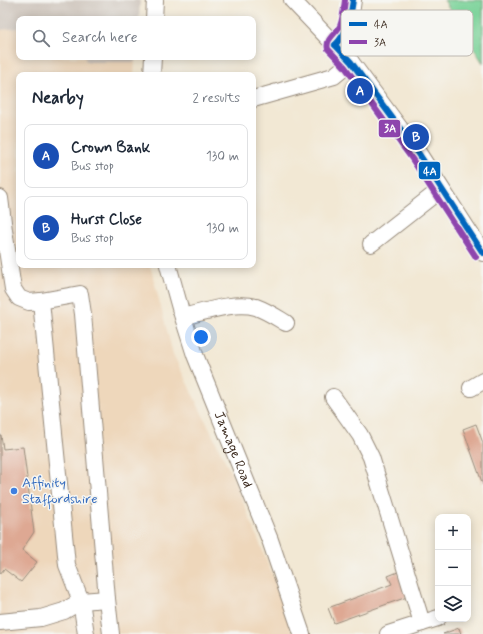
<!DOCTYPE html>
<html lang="en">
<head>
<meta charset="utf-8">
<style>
  :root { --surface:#fff; --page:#f6f6f7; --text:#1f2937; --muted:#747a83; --line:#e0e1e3; --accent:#1f6fb2 }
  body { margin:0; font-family:Mynerve,sans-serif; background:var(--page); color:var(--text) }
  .controls { position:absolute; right:12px; bottom:12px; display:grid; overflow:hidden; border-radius:8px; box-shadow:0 2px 10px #0003 }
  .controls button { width:36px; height:36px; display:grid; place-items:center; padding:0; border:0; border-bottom:1px solid var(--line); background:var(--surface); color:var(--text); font:20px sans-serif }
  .you { position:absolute; left:201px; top:337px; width:14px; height:14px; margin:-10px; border:3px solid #fff; border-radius:50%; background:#1a73e8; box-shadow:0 0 0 6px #1a73e833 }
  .badge { display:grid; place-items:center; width:26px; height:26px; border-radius:50%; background:var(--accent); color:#fff; font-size:13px; font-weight:700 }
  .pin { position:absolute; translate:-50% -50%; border:2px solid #fff; box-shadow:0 1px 4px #0006 }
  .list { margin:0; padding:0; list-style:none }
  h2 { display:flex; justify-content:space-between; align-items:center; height:52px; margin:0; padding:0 16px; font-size:17px }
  h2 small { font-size:13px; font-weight:400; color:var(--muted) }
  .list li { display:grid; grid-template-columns:26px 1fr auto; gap:12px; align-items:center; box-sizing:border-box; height:64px; margin:0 8px 8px; padding:0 8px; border:1px solid var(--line); border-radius:8px }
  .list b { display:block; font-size:15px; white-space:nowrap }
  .list p { margin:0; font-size:13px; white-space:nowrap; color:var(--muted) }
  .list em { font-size:13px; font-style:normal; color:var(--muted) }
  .icon { flex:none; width:22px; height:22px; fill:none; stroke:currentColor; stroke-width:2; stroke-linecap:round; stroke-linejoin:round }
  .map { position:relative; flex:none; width:483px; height:634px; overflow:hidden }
  .search { position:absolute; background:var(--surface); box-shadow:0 2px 10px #0003; left:16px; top:16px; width:240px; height:44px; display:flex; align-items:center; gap:10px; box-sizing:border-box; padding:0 14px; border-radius:8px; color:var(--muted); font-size:15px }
  .panel { position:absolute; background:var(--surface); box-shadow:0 2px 10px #0003; left:16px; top:72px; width:240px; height:196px; border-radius:8px }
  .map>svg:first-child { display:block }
  .built { fill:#eed7bb }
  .industrial { fill:#ccc2b9 }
  .green { fill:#79d298; stroke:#5a7e5b }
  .building { fill:#dea893 }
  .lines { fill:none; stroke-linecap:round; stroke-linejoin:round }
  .minor-casing { stroke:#968979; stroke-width:18 }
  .minor { stroke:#fff; stroke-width:16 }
  .bus-1-casing { stroke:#f6f6f2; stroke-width:9 }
  .bus-2-casing { stroke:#f6f6f2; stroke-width:9 }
  .bus-1 { stroke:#0065bd; stroke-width:6 }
  .bus-2 { stroke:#8e44ad; stroke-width:6 }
  .shop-dot { fill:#3f7fe0; stroke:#f6f6f2; stroke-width:1.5 }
  .labels { text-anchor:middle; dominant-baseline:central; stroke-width:3; stroke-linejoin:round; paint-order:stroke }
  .street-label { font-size:14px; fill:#3b2a1e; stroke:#f6f6f2 }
  .shop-label { font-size:14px; fill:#366cbe; stroke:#f6f6f2; text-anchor:start }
  .key { fill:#f6f6f2; stroke:#beb9b2; stroke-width:1 }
  .key-label { font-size:11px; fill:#3b2a1e }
  .line-badge { stroke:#f6f6f2; stroke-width:1.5 }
  .badge-label { font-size:11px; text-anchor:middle; font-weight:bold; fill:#fff }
</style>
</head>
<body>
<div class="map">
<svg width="483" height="634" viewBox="0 0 483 634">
  <rect width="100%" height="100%" fill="#f6f6f2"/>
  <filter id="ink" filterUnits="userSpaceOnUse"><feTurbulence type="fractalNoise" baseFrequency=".025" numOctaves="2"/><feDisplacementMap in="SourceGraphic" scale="8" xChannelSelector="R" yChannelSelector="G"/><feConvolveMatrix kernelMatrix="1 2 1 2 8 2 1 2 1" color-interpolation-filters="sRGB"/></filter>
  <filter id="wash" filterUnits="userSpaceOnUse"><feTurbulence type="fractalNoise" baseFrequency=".012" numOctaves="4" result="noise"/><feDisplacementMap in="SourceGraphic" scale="16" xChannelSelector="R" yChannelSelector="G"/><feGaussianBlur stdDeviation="0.9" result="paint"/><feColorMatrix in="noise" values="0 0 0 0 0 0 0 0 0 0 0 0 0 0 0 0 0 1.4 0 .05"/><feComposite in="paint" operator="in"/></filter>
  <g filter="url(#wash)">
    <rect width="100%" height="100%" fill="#f2e8d4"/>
    <!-- built -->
    <path class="built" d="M19,28V57H85L86,62H135L134,75H19V265H150L173,354L233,477L273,576L293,634H0V30Z"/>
    <!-- industrial -->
    <g class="industrial">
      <path d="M0,0H140L139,19H19V28L0,30Z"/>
      <path d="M85,57H135V62H86Z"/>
    </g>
    <!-- green -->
    <path class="green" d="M444,0H483V63Z"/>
    <g id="blocks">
      <!-- building -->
      <g class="building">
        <path d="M476,424L483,443V485L463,429Z"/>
        <path d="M0,435H1L3,449L23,447L34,532L22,550L37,562L21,582L4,569L0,574Z"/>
        <path d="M398,572L407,597L334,623L328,608L392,584L388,576Z"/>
        <path d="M459,628L461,634H443Z"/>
      </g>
    </g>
  </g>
  <g filter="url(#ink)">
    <use href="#blocks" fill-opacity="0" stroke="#968979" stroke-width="1"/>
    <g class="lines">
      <!-- minor casing -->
      <g class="minor-casing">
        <g id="minor">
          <path d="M292,0L351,62L419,154L483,253"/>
          <path d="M154,19L155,0"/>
          <path d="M335,45C351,31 350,20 353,0"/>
          <path d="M152,75L153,57"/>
          <path d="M253,99L334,76L351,62"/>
          <path d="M0,198L4,230L13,289L19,298L29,302L41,301L80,294L83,314L107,599L111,634"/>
          <path d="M371,244L441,189"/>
          <path id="s1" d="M168,265L180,308L195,355L270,540L302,634"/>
          <path d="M41,301L67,565L81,601L86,634"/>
          <path d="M183,317C204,312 234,301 256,307C267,311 276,317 286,323"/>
          <path d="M471,388L483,381"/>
          <path d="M333,397L360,435L371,457L422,623"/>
          <path d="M0,622L41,618L64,611L81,601L107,599"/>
          <path d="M388,634L438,618"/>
        </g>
      </g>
      <!-- minor -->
      <use href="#minor" class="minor"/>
      <!-- bus-1 casing -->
      <g class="bus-1-casing">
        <g id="bus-1">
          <path d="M335,45L351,62L419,154L483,253"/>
          <path d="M335,45C349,31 350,19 353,0"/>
        </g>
      </g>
      <!-- bus-2 casing -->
      <g class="bus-2-casing">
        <path id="bus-2" d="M345,0C344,9 343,18 340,26C336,34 325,39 328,49L345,67L412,159L476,257"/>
      </g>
      <!-- bus-1 -->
      <use href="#bus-1" class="bus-1"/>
      <!-- bus-2 -->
      <use href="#bus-2" class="bus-2"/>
    </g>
  </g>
  <!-- markers -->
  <circle class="shop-dot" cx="14" cy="491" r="4"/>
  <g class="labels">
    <!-- street labels -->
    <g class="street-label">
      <text stroke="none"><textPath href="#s1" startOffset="196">Jamage Road</textPath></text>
    </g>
    <!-- shop labels -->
    <g class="shop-label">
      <text x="22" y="483">Affinity<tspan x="22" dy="16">Staffordshire</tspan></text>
    </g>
  </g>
  <!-- legend -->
  <rect x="341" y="10" width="132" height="46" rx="6" class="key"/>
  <rect x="349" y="22" width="18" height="4" fill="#0065bd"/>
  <rect x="349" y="40" width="18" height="4" fill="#8e44ad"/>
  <g class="key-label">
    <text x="374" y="28">4A</text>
    <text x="374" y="46">3A</text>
  </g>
  <g class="line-badge">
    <rect x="378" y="119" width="23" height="19" rx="4" fill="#8e44ad"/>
    <rect x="418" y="161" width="23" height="19" rx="4" fill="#0065bd"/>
  </g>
  <g class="badge-label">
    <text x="390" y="132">3A</text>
    <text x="430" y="175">4A</text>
  </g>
</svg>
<div class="controls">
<button>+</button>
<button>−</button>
<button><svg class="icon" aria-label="layers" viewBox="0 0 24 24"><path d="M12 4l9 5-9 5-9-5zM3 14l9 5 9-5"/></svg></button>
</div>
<div class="you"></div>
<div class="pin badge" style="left:360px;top:91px;background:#1a4fb4">A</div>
<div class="pin badge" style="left:416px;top:137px;background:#1a4fb4">B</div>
<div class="search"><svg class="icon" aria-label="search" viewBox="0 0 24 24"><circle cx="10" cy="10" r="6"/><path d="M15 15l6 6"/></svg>Search here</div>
<section class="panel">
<h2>Nearby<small>2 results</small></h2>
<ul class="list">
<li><span class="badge" style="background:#1a4fb4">A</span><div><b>Crown Bank</b><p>Bus stop</p></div><em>130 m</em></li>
<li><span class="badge" style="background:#1a4fb4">B</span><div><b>Hurst Close</b><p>Bus stop</p></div><em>130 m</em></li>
</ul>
</section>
</div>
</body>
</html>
